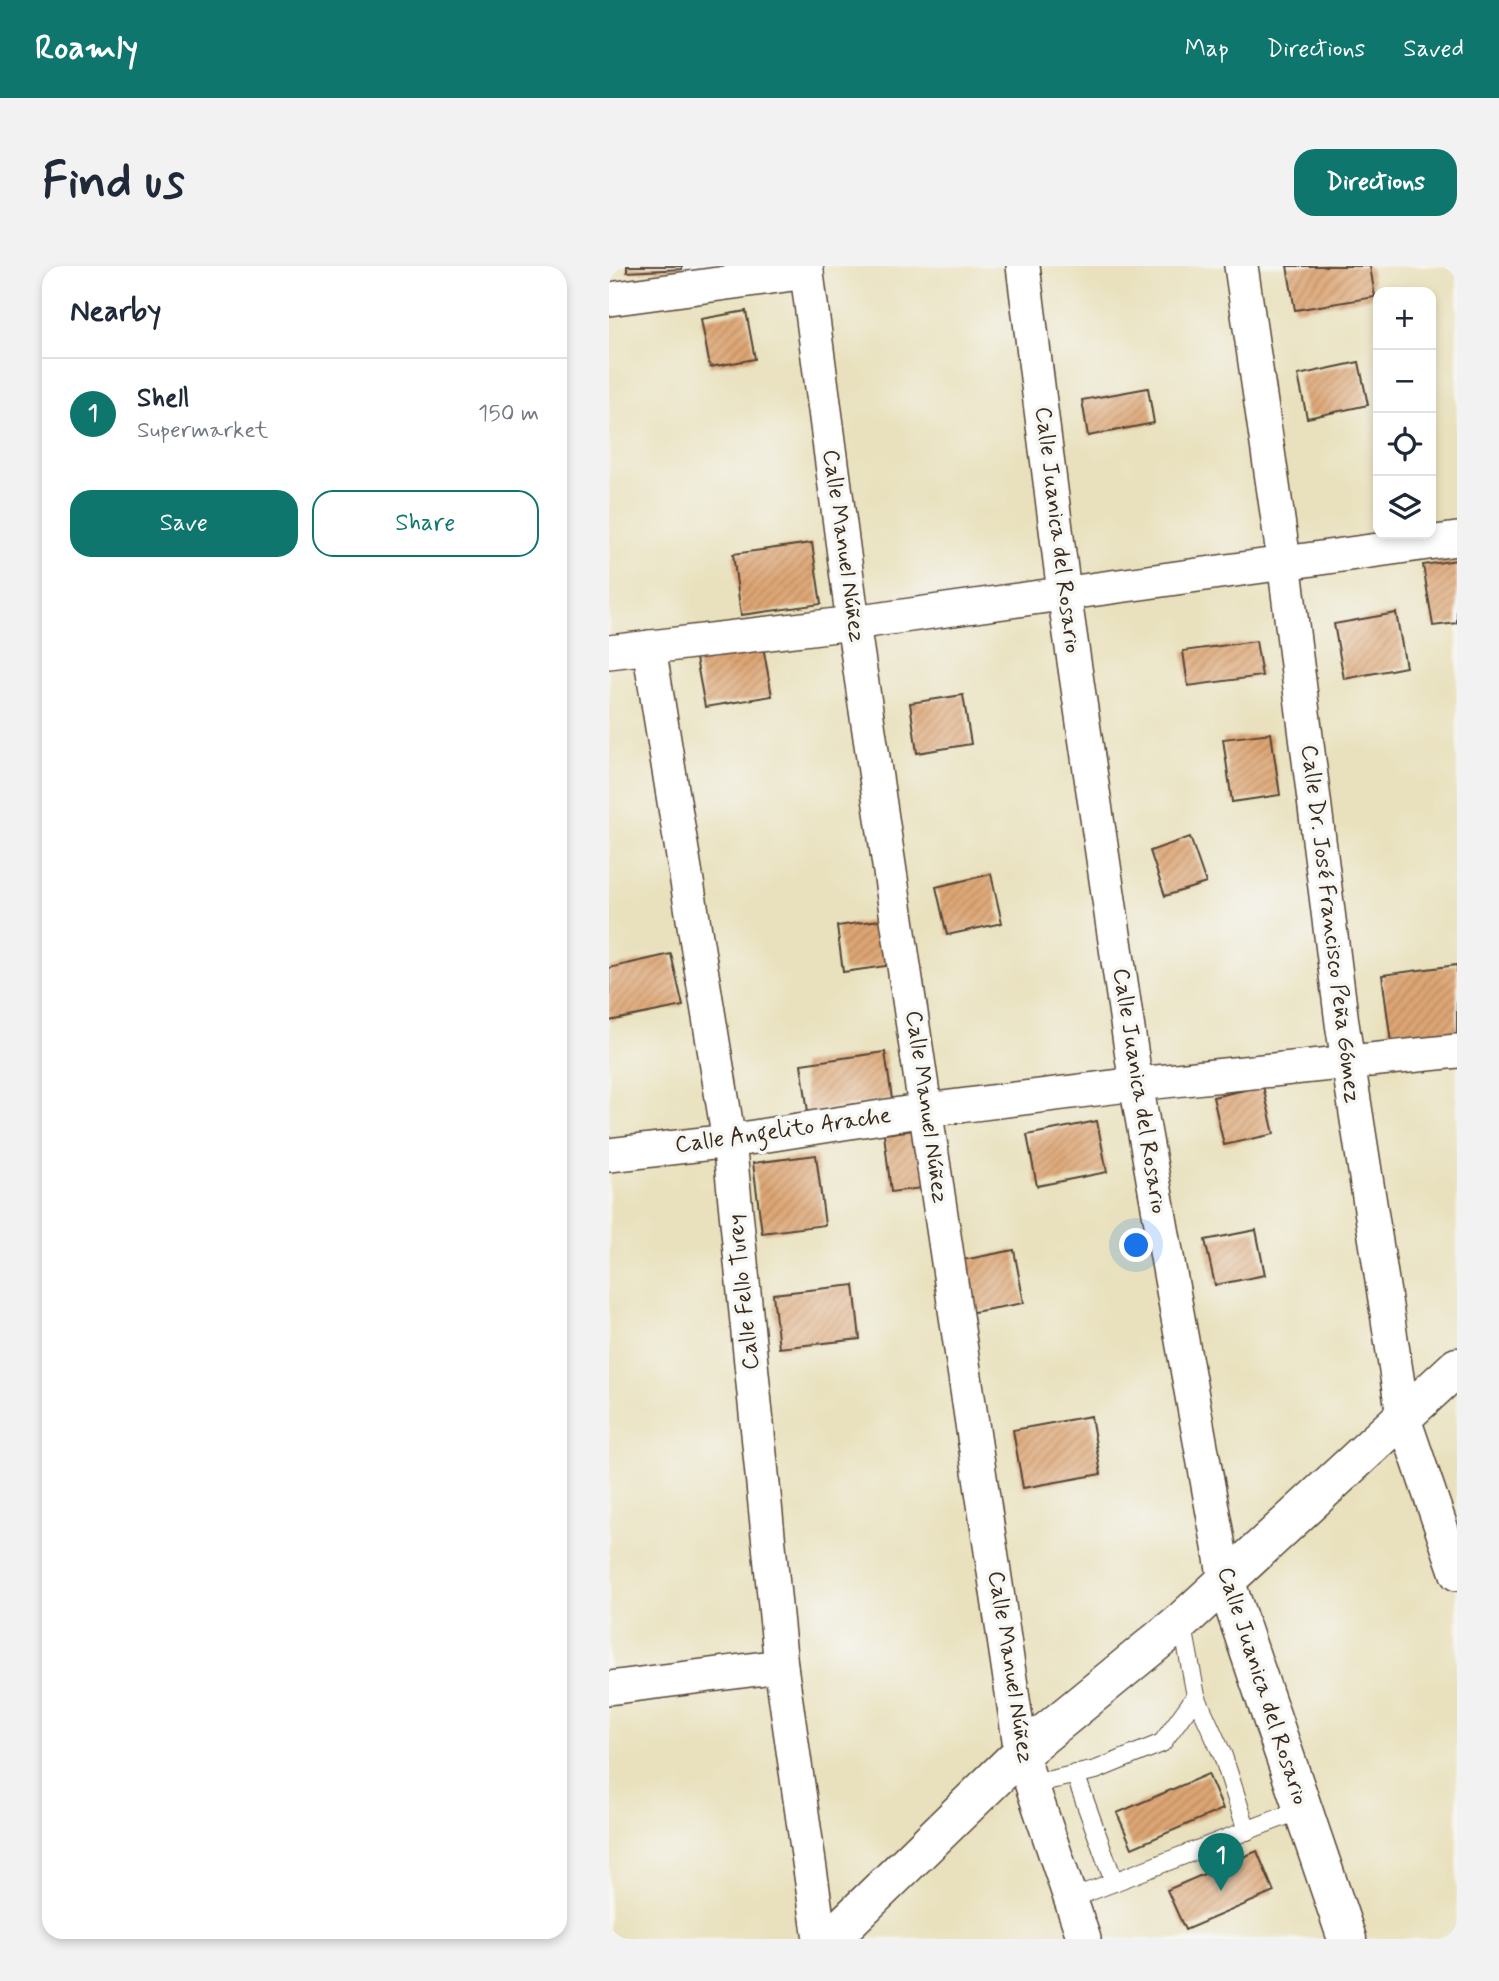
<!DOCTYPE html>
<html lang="en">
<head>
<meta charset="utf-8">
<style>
  :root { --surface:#fff; --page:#f2f2f3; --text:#1f2937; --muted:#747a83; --line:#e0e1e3; --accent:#0f766e }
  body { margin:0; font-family:Mynerve,sans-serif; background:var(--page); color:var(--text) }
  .controls { position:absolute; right:21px; top:21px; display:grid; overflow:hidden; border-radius:14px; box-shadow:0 4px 10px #0003 }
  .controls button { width:63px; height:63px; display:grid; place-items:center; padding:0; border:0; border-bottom:2px solid var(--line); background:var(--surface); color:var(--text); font:35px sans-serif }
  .you { position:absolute; left:528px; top:980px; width:24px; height:24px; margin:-18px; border:5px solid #fff; border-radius:50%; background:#1a73e8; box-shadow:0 0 0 10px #1a73e833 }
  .badge { display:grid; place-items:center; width:46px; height:46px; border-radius:50%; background:var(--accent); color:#fff; font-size:23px; font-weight:700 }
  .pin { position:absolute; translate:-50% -58px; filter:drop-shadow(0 2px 4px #0008) }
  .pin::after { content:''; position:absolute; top:37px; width:24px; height:21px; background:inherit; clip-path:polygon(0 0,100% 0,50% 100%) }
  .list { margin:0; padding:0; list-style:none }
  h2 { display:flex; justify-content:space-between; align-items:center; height:91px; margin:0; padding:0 28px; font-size:30px }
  h2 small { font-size:23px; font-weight:400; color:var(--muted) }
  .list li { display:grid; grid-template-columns:46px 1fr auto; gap:21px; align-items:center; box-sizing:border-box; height:112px; padding:0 28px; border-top:2px solid var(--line) }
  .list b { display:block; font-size:26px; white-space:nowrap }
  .list p { margin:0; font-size:23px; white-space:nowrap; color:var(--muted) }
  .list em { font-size:23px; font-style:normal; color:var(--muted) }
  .actions { display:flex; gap:14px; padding:21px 28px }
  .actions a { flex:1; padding:16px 0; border:2px solid var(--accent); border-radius:21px; text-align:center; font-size:24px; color:var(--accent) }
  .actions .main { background:var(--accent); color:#fff }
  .icon { flex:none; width:38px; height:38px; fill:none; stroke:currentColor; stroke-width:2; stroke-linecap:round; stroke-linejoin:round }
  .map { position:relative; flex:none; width:848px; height:1673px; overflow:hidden; border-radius:21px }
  header { display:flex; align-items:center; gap:42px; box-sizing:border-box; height:98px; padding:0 35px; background:var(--accent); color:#fff }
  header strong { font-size:33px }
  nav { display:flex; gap:38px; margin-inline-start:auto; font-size:24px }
  .intro { display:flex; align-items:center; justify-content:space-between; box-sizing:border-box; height:168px; padding:0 42px }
  h1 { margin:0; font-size:49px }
  .button { padding:18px 32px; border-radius:21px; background:var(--accent); color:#fff; font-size:24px; font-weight:700 }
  main { display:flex; gap:42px; padding:0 42px }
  aside { flex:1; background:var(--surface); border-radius:21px; box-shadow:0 4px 10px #0003 }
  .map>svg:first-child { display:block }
  .building { fill:url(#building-hatch) }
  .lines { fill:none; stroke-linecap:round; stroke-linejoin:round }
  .service-casing { stroke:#554536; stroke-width:20 }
  .minor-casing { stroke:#554536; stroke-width:36 }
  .tertiary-casing { stroke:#554536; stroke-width:41 }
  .service { stroke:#fff; stroke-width:18 }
  .minor { stroke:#fff; stroke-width:33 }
  .tertiary { stroke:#fff; stroke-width:38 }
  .labels { text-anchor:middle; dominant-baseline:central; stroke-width:7; stroke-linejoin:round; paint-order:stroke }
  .street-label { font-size:23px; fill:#3b2a1e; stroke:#f6f6f2 }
</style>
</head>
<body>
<header>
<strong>Roamly</strong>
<nav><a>Map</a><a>Directions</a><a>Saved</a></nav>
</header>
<div class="intro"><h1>Find us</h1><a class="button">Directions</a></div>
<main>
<aside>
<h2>Nearby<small></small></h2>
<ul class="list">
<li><span class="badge">1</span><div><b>Shell</b><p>Supermarket</p></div><em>150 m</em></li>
</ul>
<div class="actions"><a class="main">Save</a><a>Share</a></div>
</aside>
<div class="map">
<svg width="848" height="1673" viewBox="0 0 848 1673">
  <defs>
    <pattern id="building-hatch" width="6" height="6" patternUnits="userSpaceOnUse" patternTransform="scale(1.75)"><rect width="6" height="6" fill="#dea674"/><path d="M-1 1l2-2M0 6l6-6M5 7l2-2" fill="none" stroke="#b5875f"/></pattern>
  </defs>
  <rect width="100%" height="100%" fill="#f6f6f2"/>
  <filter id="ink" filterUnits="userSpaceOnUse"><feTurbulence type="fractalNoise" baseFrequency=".0143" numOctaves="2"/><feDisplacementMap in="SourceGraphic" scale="14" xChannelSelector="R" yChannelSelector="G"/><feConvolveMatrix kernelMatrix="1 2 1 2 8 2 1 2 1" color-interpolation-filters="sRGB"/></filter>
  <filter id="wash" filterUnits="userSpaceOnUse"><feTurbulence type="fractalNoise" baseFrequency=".00686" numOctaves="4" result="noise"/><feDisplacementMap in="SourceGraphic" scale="28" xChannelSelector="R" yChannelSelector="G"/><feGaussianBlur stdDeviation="1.57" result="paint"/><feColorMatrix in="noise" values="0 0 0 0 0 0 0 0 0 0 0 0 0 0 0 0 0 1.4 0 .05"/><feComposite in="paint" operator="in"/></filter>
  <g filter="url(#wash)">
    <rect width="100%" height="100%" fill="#e9e1bd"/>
    <g id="blocks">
      <!-- building -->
      <g class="building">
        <path d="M18,0H73V3L18,6Z"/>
        <path d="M678,0H761L766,31L686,44Z"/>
        <path d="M137,45L146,93L101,101L92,53Z"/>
        <path d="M750,96L759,139L698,152L689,109Z"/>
        <path d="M539,122L545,157L479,170L473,134Z"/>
        <path d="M203,277L212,338L132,349L124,288Z"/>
        <path d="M848,294V357L824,360L814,299Z"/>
        <path d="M787,347L797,401L735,413L725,358Z"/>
        <path d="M153,375L163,430L96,441L86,387Z"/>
        <path d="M647,375L653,410L579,420L574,385Z"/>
        <path d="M354,429L362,478L308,487L301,437Z"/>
        <path d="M662,467L671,529L623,536L614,473Z"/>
        <path d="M581,571L597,617L556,630L541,585Z"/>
        <path d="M382,608L393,657L338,669L327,621Z"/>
        <path d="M278,653L284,699L234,706L228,660Z"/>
        <path d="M62,688L74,740L0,755V702Z"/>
        <path d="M848,699V769L782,777L773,709Z"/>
        <path d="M276,786L283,833L199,846L192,798Z"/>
        <path d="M654,820L665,868L615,879L604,831Z"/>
        <path d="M488,855L498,906L428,920L418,869Z"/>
        <path d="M313,863L321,921L282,926L275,868Z"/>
        <path d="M207,889L216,959L153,967L144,897Z"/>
        <path d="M647,964L656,1009L606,1019L596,974Z"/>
        <path d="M405,984L415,1037L359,1047L349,995Z"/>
        <path d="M245,1019L251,1073L170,1082L164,1028Z"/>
        <path d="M482,1150L492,1208L414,1222L404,1164Z"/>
        <path d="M599,1508L614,1543L523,1582L508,1547Z"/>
        <path d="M648,1585L665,1626L576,1664L558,1624Z"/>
      </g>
    </g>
  </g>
  <g filter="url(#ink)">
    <use href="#blocks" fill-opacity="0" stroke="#554536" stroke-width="2"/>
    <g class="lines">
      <!-- service casing -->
      <g class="service-casing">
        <g id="service">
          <path d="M587,1430L614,1490L638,1565"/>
          <path d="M466,1508L505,1616"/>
          <path d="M423,1518L487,1504L553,1477L587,1430L573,1355"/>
          <path d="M461,1633L694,1543"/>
        </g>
      </g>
      <!-- minor casing -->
      <g class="minor-casing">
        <g id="minor">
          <path d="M197,0L244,357L412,1487L475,1673"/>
          <path d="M414,0L455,327L527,818L616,1314"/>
          <path d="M632,0L675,295L733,757L794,1150L848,1308"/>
          <path d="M0,33L198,6"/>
          <path d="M40,381L120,875L172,1400L211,1673"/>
          <path d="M0,386L244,357L848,273"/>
          <path d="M0,889L120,875L317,844L527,818L848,785"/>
          <path d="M0,1422L172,1400"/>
        </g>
      </g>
      <!-- tertiary casing -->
      <g class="tertiary-casing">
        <g id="tertiary">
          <path d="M616,1314L738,1673"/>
          <path d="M221,1673L412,1487L573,1355L848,1101"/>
        </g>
      </g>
      <!-- service -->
      <use href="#service" class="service"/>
      <!-- minor -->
      <use href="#minor" class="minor"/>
      <!-- tertiary -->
      <use href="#tertiary" class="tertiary"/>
    </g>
  </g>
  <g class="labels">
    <!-- street labels -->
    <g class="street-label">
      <text transform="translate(448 264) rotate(83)">Calle Juanica del Rosario</text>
      <text transform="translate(234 280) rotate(82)">Calle Manuel Núñez</text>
      <text transform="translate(721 658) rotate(83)">Calle Dr. José Francisco Peña Gómez</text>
      <text transform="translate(530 825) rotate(81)">Calle Juanica del Rosario</text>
      <text transform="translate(317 841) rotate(82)">Calle Manuel Núñez</text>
      <text transform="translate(174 865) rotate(-8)">Calle Angelito Arache</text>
      <text transform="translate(135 1026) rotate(-96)">Calle Fello Turey</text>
      <text transform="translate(401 1401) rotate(81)">Calle Manuel Núñez</text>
      <text transform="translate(653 1420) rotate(72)">Calle Juanica del Rosario</text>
    </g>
  </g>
</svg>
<div class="controls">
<button>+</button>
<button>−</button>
<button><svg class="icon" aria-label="locate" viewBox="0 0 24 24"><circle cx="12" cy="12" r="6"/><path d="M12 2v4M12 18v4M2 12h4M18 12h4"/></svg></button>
<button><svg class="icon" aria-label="layers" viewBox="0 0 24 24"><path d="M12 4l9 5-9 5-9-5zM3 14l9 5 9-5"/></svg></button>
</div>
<div class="you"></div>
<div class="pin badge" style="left:612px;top:1625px">1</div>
</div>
</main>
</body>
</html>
